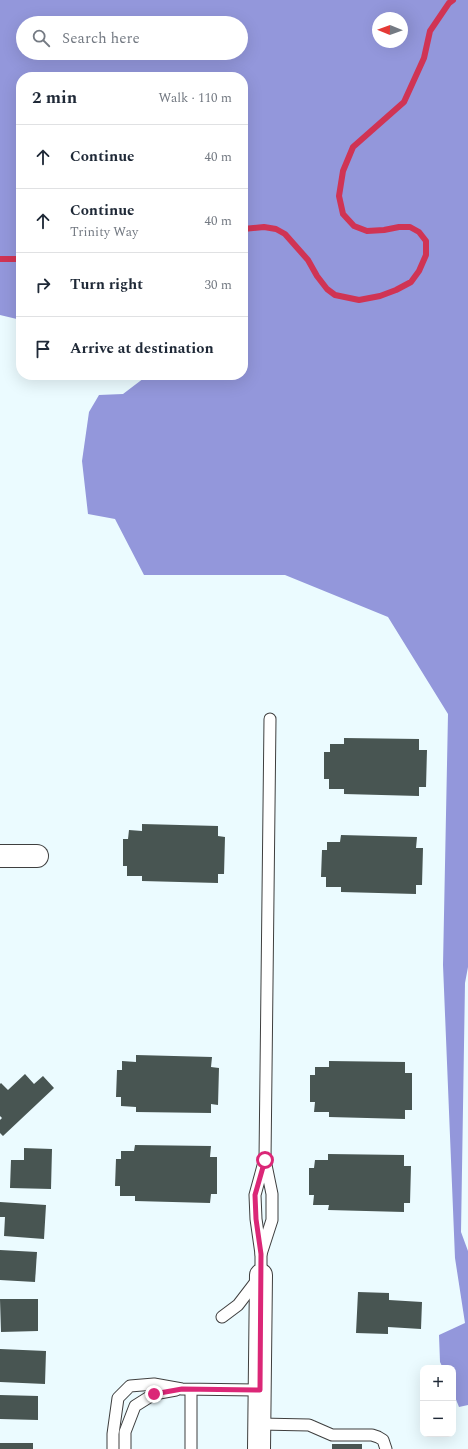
<!DOCTYPE html>
<html lang="en">
<head>
<meta charset="utf-8">
<style>
  :root { --surface:#fff; --page:#f2f2f3; --text:#1f2937; --muted:#747a83; --line:#e0e1e3 }
  body { margin:0; font-family:Spectral,serif; background:var(--page); color:var(--text) }
  .controls { position:absolute; right:12px; bottom:12px; display:grid; overflow:hidden; border-radius:8px; box-shadow:0 4px 16px #0002 }
  .controls button { width:36px; height:36px; display:grid; place-items:center; padding:0; border:0; border-bottom:1px solid var(--line); background:var(--surface); color:var(--text); font:20px sans-serif }
  .compass { position:absolute; left:372px; top:12px; width:36px; height:36px; border-radius:50%; background:var(--surface); box-shadow:0 4px 16px #0002; rotate:271deg }
  .stop { position:absolute; width:12px; height:12px; margin:-9px; border:3px solid #db2777; border-radius:50%; background:#fff }
  .stop.end { background:#db2777; border-color:#fff; box-shadow:0 1px 4px #0008 }
  .list { margin:0; padding:0; list-style:none }
  h2 { display:flex; justify-content:space-between; align-items:center; height:52px; margin:0; padding:0 16px; font-size:17px }
  h2 small { font-size:13px; font-weight:400; color:var(--muted) }
  .list li { display:grid; grid-template-columns:26px 1fr auto; gap:12px; align-items:center; box-sizing:border-box; height:64px; padding:0 16px; border-top:1px solid var(--line) }
  .list b { display:block; font-size:15px; white-space:nowrap }
  .list p { margin:0; font-size:13px; white-space:nowrap; color:var(--muted) }
  .list em { font-size:13px; font-style:normal; color:var(--muted) }
  .icon { flex:none; width:22px; height:22px; fill:none; stroke:currentColor; stroke-width:2; stroke-linecap:round; stroke-linejoin:round }
  .map { position:relative; flex:none; width:468px; height:1449px; overflow:hidden }
  .search { position:absolute; background:var(--surface); box-shadow:0 4px 16px #0002; left:16px; top:16px; width:232px; height:44px; display:flex; align-items:center; gap:10px; box-sizing:border-box; padding:0 14px; border-radius:22px; color:var(--muted); font-size:15px }
  .panel { position:absolute; background:var(--surface); box-shadow:0 4px 16px #0002; left:16px; top:72px; width:232px; height:308px; border-radius:16px }
  .map>svg:first-child { display:block }
  .forest { fill:#9397db; fill-rule:evenodd }
  .lines { fill:none; stroke-linecap:round; stroke-linejoin:round }
  .stream { stroke:#d03454; stroke-width:6 }
  .building { fill:#485552 }
  .lane-casing { stroke:#3f3f3f; stroke-width:13 }
  .street-casing { stroke:#3f3f3f; stroke-width:24 }
  .lane { stroke:#fff; stroke-width:11 }
  .street { stroke:#fff; stroke-width:22 }
  .route { stroke:#db2777; stroke-width:5 }
</style>
</head>
<body>
<div class="map">
<svg width="468" height="1449" viewBox="0 0 468 1449">
  <rect width="100%" height="100%" fill="#ebfbff"/>
  <!-- forest -->
  <path class="forest" d="M0,0H468V967L465,983L461,1232L468,1251V1405L459,1407L453,1392V1368H443L440,1362L439,1335L465,1323L455,1258L443,965L448,714L388,617L285,575H144L115,519L88,514L82,461L89,412L99,395L123,394L148,375H243V77H21V320L0,315ZM378,18H402V42H378ZM23,23H241V53H23Z"/>
  <g class="lines">
    <!-- stream -->
    <g class="stream">
      <path d="M243,229L264,227L276,229L285,234L308,260L317,276L327,289L335,295L359,300L380,296L396,290L411,282L419,271L426,255V241L419,232L410,227H399L384,230L367,231L354,226L343,214L339,196L343,171L353,147L404,102L424,58L430,31L449,3L453,0"/>
      <path d="M0,259H21"/>
    </g>
  </g>
  <!-- building -->
  <g class="building">
    <path d="M344,738L419,739V750H427L426,787H419V796L344,794V789H329V779H324V752H330V744H344Z"/>
    <path d="M142,824L218,826V836L225,837L224,874H218V883L142,881V876H127V866H123V839H128L129,830L142,831Z"/>
    <path d="M341,835L417,837L416,848H423L422,885H416V894L341,892V887H326V877H321L322,850H327V842H340Z"/>
    <path d="M136,1055L212,1057L211,1067L219,1068L218,1105L211,1104V1113L136,1112V1107L121,1106V1097H116L117,1070H122V1061L136,1062Z"/>
    <path d="M329,1061L405,1062V1073H412V1110H405V1119L329,1117V1112H314L315,1102H310V1075H315V1067H329Z"/>
    <path d="M25,1074L34,1084L43,1076L54,1088L3,1136L0,1133V1120L2,1118L0,1116V1084L1,1083L8,1090Z"/>
    <path d="M135,1145L211,1146L210,1157H217V1194H211L210,1203L135,1201V1196H120V1186H115L116,1159H121V1151H134Z"/>
    <path d="M24,1148L52,1149L51,1189L10,1188L11,1160H24Z"/>
    <path d="M328,1154L404,1155V1166H411L410,1203H404V1212L328,1210L329,1205H313L314,1195H309V1168H314L315,1160H328Z"/>
    <path d="M0,1202L46,1205L44,1239L4,1236L5,1217H0Z"/>
    <path d="M0,1250L37,1252L35,1282L0,1280Z"/>
    <path d="M358,1292L389,1293V1300L422,1302L421,1329L388,1327V1334L356,1333Z"/>
    <path d="M0,1299H38V1331L1,1332Z"/>
    <path d="M0,1349L46,1351L45,1384L0,1382Z"/>
    <path d="M0,1395L38,1396V1420L0,1419Z"/>
    <rect x="0" y="1443" width="33" height="6"/>
    <rect x="332" y="1444" width="30" height="5"/>
  </g>
  <g class="lines">
    <!-- lane casing -->
    <g class="lane-casing">
      <g id="lane">
        <path d="M261,1254L272,1220V1194L265,1160L270,719"/>
        <path d="M222,1317L238,1305L261,1275V1254L256,1219L255,1195L264,1162"/>
        <path d="M191,1390V1449"/>
        <path d="M260,1424L309,1425L332,1435H372L378,1437L383,1440L386,1449"/>
        <path d="M113,1449V1434L118,1398L130,1386L154,1384L182,1389L260,1390"/>
        <path d="M125,1449V1432L135,1406L154,1394L176,1390"/>
      </g>
    </g>
    <!-- street casing -->
    <g class="street-casing">
      <g id="street">
        <path d="M0,856H37"/>
        <path d="M259,1449L261,1275"/>
      </g>
    </g>
    <!-- lane -->
    <use href="#lane" class="lane"/>
    <!-- street -->
    <use href="#street" class="street"/>
  </g>
  <g class="lines">
    <!-- route -->
    <path class="route" d="M154,1394L182,1389L260,1390L261,1254L256,1219L255,1195L265,1160"/>
  </g>
</svg>
<div class="controls">
<button>+</button>
<button>−</button>
</div>
<svg class="compass" viewBox="-18 -18 36 36"><path d="M0-13l5 13h-10z" fill="#e53935"/><path d="M0 13l5-13h-10z" fill="#747a83"/></svg>
<div class="stop" style="left:265px;top:1160px"></div>
<div class="stop end" style="left:154px;top:1394px"></div>
<div class="search"><svg class="icon" aria-label="search" viewBox="0 0 24 24"><circle cx="10" cy="10" r="6"/><path d="M15 15l6 6"/></svg>Search here</div>
<section class="panel">
<h2>2 min<small>Walk · 110 m</small></h2>
<ul class="list">
<li><svg class="icon" aria-label="ahead" viewBox="0 0 24 24"><path d="M12 20V5M6 11l6-6 6 6"/></svg><div><b>Continue</b></div><em>40 m</em></li>
<li><svg class="icon" aria-label="ahead" viewBox="0 0 24 24"><path d="M12 20V5M6 11l6-6 6 6"/></svg><div><b>Continue</b><p>Trinity Way</p></div><em>40 m</em></li>
<li><svg class="icon" aria-label="right" viewBox="0 0 24 24"><path d="M7 20v-9h11M14 6l5 5-5 5"/></svg><div><b>Turn right</b></div><em>30 m</em></li>
<li><svg class="icon" aria-label="arrive" viewBox="0 0 24 24"><path d="M6 21V4h12l-3 4 3 4H6"/></svg><div><b>Arrive at destination</b></div></li>
</ul>
</section>
</div>
</body>
</html>
